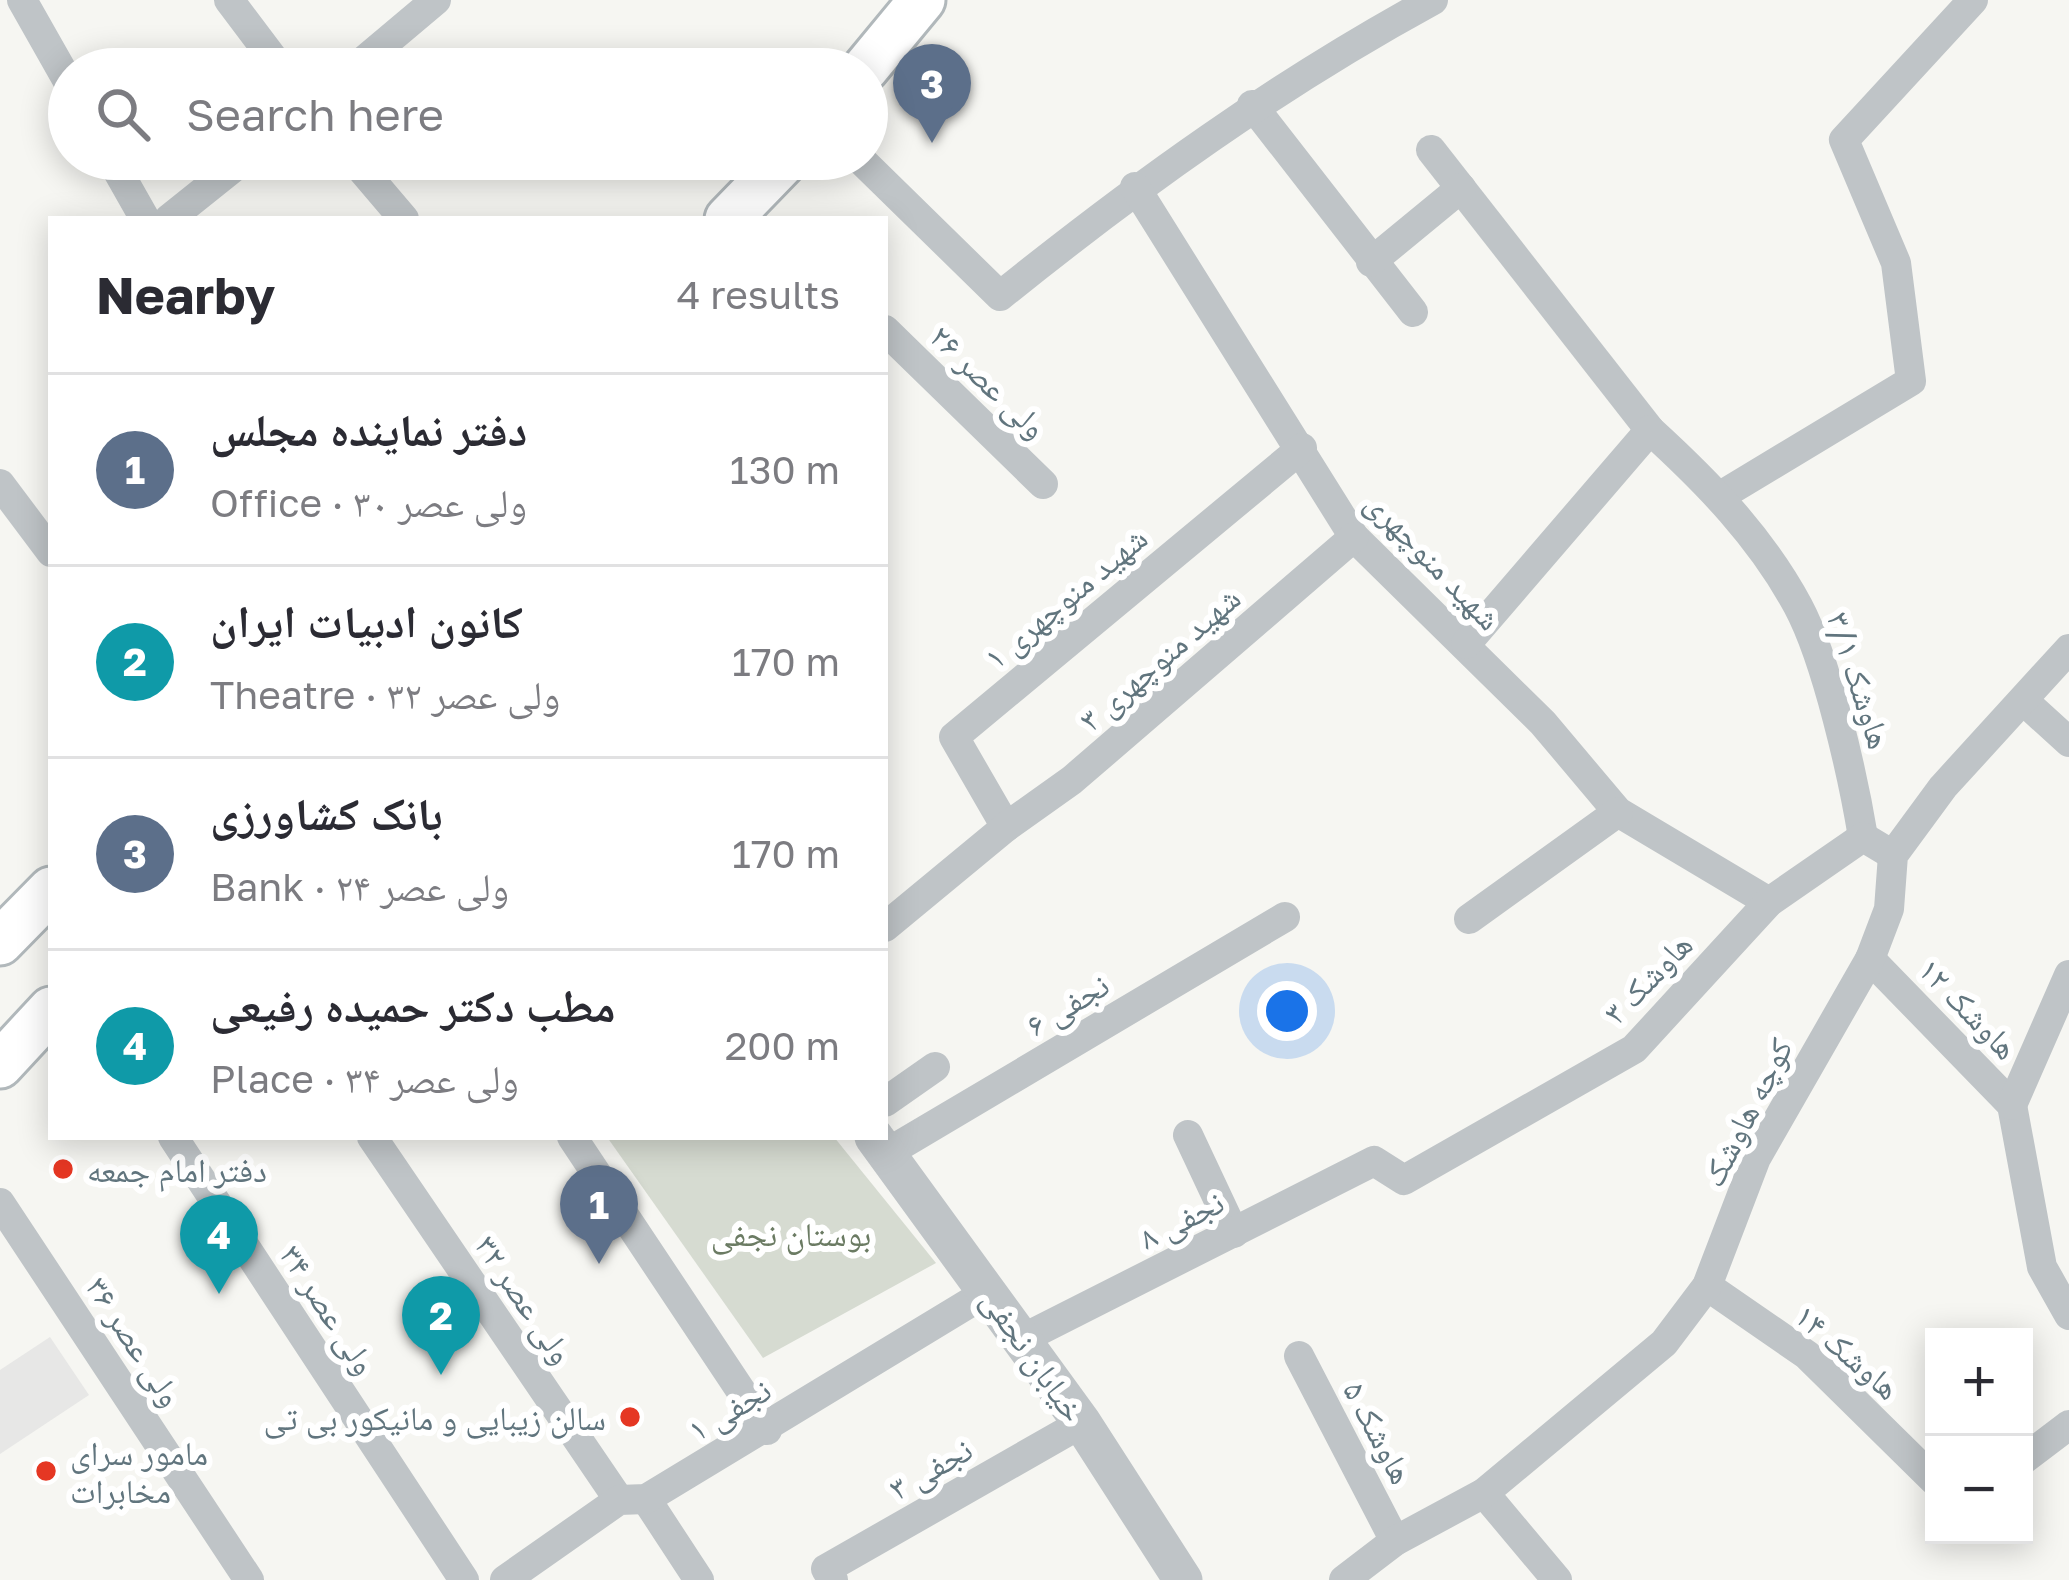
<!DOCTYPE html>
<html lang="en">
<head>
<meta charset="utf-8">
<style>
  :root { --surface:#fff; --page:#f7f7f7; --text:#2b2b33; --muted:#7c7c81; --line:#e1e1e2; --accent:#e53723 }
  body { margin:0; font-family:"Golos Text","Noto Naskh Arabic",sans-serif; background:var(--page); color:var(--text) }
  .controls { position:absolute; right:36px; bottom:36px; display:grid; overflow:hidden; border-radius:0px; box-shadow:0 6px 30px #0003 }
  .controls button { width:108px; height:108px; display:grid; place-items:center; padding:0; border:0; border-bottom:3px solid var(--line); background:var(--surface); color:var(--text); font:60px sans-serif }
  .you { position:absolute; left:1287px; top:1011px; width:42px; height:42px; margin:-30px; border:9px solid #fff; border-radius:50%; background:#1a73e8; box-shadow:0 0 0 18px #1a73e833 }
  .badge { display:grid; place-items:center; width:78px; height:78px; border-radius:50%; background:var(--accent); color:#fff; font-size:39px; font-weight:700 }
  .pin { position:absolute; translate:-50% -99px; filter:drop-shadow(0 3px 6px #0008) }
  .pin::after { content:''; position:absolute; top:63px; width:42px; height:36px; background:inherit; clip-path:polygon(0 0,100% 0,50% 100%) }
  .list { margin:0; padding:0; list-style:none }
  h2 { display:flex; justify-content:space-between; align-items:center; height:156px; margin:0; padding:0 48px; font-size:51px }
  h2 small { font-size:39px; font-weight:400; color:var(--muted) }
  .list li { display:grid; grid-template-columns:78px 1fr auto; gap:36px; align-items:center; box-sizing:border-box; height:192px; padding:0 48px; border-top:3px solid var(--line) }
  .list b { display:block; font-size:45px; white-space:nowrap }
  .list p { margin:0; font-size:39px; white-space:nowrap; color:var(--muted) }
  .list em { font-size:39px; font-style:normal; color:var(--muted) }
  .icon { flex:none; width:66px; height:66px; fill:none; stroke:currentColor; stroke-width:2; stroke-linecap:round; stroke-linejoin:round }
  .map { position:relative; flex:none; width:2069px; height:1580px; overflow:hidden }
  .search { position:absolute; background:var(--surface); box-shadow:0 6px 30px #0003; left:48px; top:48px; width:840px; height:132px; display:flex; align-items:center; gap:30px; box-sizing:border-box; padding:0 42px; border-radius:66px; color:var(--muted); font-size:45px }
  .panel { position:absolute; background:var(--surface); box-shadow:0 6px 30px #0003; left:48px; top:216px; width:840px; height:924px; border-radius:0px }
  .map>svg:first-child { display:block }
  .built { fill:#e7e7e6 }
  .green { fill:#d6dbd1 }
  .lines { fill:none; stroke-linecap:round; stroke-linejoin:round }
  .secondary-casing { stroke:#b1b8bb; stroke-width:51 }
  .minor { stroke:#bfc4c7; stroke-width:30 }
  .tertiary { stroke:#bfc4c7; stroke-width:39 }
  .secondary { stroke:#fff; stroke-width:45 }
  .poi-dot { fill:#e53723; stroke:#fff; stroke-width:4.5 }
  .labels { text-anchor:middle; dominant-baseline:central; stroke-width:12; stroke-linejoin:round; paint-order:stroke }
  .street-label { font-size:33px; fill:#61757e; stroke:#fff }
  .poi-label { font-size:33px; fill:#61757e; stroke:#fff; text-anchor:start }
  .park-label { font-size:33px; fill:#6b7b63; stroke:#fff }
</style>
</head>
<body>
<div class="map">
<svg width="2069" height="1580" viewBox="0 0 2069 1580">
  <rect width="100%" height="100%" fill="#f6f6f2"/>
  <!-- built -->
  <path class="built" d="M50,1337L89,1395L0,1454V1370Z"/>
  <!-- green -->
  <path class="green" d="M607,1137H834L936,1263L763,1358Z"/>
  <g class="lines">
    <!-- secondary casing -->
    <g class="secondary-casing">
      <g id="secondary">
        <path d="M865,69L922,0"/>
        <path d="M728,219L786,159"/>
        <path d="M0,942L51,890"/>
        <path d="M0,1065L51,1010"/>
      </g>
    </g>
    <!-- minor -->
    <g class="minor">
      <path d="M22,0L69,83"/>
      <path d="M229,0L281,69"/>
      <path d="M354,69L436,0"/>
      <path d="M1252,105L1413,312"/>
      <path d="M1431,150L1650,430"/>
      <path d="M111,159L145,219"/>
      <path d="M353,159L404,219"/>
      <path d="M860,159L1000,296C1138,185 1277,85 1433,0"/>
      <path d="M1135,187L1354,537L1543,723L1618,812L1769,902"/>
      <path d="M169,219L244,159"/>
      <path d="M1371,262L1461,188"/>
      <path d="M885,330L1043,484"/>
      <path d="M0,484L51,552"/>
      <path d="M1722,495L1911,381L1896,263L1844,140L1973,0"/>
      <path d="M1466,644L1650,430C1707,482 1761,537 1798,606C1827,660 1853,776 1863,837"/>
      <path d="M2024,701L2069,742"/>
      <path d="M1006,827L954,737L1302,448"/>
      <path d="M1469,919L1618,812"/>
      <path d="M885,927L1006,827L1072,780L1354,537"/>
      <path d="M1870,959L2012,1105L2042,1267L2069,1315"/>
      <path d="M885,1102L935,1067"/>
      <path d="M2012,1105L2069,975"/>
      <path d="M1188,1135L1234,1233"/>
      <path d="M173,1137L464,1580"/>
      <path d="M372,1137L619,1500"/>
      <path d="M572,1137L767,1430"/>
      <path d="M887,1153L1285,917"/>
      <path d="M0,1203L249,1580"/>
      <path d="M1707,1286L1807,1355L1934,1480"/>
      <path d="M1020,1340L1374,1161L1404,1180L1634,1049L1769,902L1863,837L1893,855"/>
      <path d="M1299,1356L1395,1541"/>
      <path d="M2024,1459L2069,1425"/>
      <path d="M1484,1493L1557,1580"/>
      <path d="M646,1499L699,1580"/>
      <path d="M505,1580L619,1500L646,1499L989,1291"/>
      <path d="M833,1580L826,1569L1082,1423"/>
      <path d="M1344,1580L1395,1541L1484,1493L1664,1343L1707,1286L1756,1158L1870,959L1889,909L1893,855L1943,787L2069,649"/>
    </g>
    <!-- tertiary -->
    <path class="tertiary" d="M874,1137L1082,1423L1183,1580"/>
    <!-- secondary -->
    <use href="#secondary" class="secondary"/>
  </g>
  <!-- markers -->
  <g class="poi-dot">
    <circle cx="63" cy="1169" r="12"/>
    <circle cx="630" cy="1417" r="12"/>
    <circle cx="46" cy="1471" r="12"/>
  </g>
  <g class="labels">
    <!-- street labels -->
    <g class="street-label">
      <text transform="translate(989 381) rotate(44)">ولی عصر ۲۶</text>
      <text transform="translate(1434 560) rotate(46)">شهید منوچهری</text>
      <text transform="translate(1065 597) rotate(-40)">شهید منوچهری ۱</text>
      <text transform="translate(1159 658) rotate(-41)">شهید منوچهری ۳</text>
      <text transform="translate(1860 680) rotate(72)">هاوشک ۳/۱</text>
      <text transform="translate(1647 978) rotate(-46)">هاوشک ۳</text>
      <text transform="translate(1067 1004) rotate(-31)">نجفی ۶</text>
      <text transform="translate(1969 1008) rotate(46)">هاوشک ۱۲</text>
      <text transform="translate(1746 1112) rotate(-63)">کوچه هاوشک</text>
      <text transform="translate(1181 1219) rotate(-27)">نجفی ۸</text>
      <text transform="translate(525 1299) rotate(56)">ولی عصر ۳۲</text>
      <text transform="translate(329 1309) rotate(57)">ولی عصر ۳۴</text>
      <text transform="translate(135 1341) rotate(57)">ولی عصر ۳۶</text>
      <text transform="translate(1848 1351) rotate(41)">هاوشک ۱۴</text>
      <text transform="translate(1034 1355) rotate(55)">خیابان نجفی</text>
      <text transform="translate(729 1409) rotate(-31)">نجفی ۱</text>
      <text transform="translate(1379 1432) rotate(62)">هاوشک ۵</text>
      <text transform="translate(930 1468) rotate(-30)">نجفی ۳</text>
    </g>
    <!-- poi labels -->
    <g class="poi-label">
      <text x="87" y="1169">دفتر امام جمعه</text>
      <text x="606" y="1417" text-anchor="end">سالن زیبایی و مانیکور بی تی</text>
      <text x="70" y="1452">مامور سرای<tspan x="70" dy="38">مخابرات</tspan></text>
    </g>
    <!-- park labels -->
    <g class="park-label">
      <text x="791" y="1233">بوستان نجفی</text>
    </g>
  </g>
</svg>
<div class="controls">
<button>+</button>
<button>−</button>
</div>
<div class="you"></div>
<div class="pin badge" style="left:599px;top:1264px;background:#5c6f8a">1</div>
<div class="pin badge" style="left:441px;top:1375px;background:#0f9aa8">2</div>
<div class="pin badge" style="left:932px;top:143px;background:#5c6f8a">3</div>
<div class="pin badge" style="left:219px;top:1294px;background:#0f9aa8">4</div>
<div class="search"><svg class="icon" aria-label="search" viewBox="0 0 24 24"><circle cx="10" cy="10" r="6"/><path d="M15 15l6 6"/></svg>Search here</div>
<section class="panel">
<h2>Nearby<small>4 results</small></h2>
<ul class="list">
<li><span class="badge" style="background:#5c6f8a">1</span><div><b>دفتر نماینده مجلس</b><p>Office · ولی عصر ۳۰</p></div><em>130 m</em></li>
<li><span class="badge" style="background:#0f9aa8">2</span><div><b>کانون ادبیات ایران</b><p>Theatre · ولی عصر ۳۲</p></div><em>170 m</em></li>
<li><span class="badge" style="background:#5c6f8a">3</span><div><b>بانک کشاورزی</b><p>Bank · ولی عصر ۲۴</p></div><em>170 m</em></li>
<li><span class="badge" style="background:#0f9aa8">4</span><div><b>مطب دکتر حمیده رفیعی</b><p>Place · ولی عصر ۳۴</p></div><em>200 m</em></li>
</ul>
</section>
</div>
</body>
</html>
